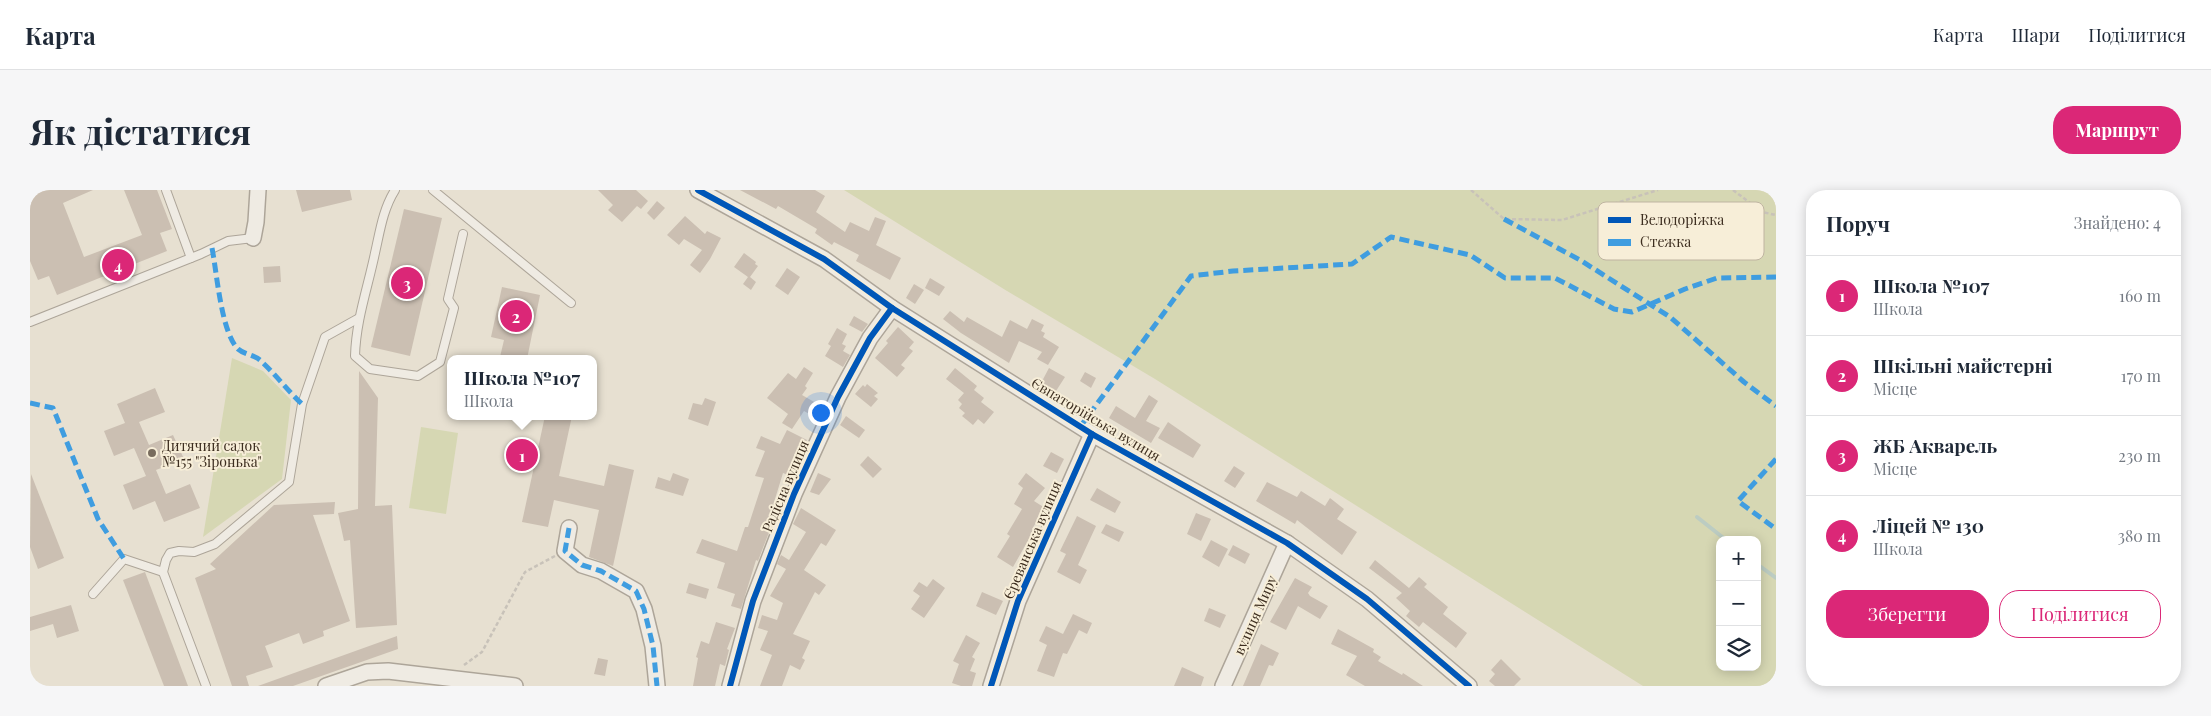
<!DOCTYPE html>
<html lang="uk">
<head>
<meta charset="utf-8">
<style>
  :root { --surface:#fff; --page:#f6f6f7; --text:#1f2937; --muted:#747a83; --line:#e0e1e3; --accent:#db2777 }
  body { margin:0; font-family:"Playfair Display",serif; background:var(--page); color:var(--text) }
  .controls { position:absolute; right:15px; bottom:15px; display:grid; overflow:hidden; border-radius:10px; box-shadow:0 2px 12px #0003 }
  .controls button { width:45px; height:45px; display:grid; place-items:center; padding:0; border:0; border-bottom:1px solid var(--line); background:var(--surface); color:var(--text); font:25px sans-serif }
  .you { position:absolute; left:790px; top:222px; width:18px; height:18px; margin:-12px; border:4px solid #fff; border-radius:50%; background:#1a73e8; box-shadow:0 0 0 8px #1a73e833 }
  .badge { display:grid; place-items:center; width:32px; height:32px; border-radius:50%; background:var(--accent); color:#fff; font-size:16px; font-weight:700 }
  .pin { position:absolute; translate:-50% -50%; border:2px solid #fff; box-shadow:0 1px 5px #0006 }
  .popup { position:absolute; left:417px; top:165px; width:150px; height:65px; box-sizing:border-box; display:grid; place-content:center; border-radius:10px; background:var(--surface); filter:drop-shadow(0 1px 4px #0005); font-size:16px; white-space:nowrap; color:var(--muted) }
  .popup b { font-size:19px; color:var(--text) }
  .popup::after { content:''; position:absolute; left:50%; top:100%; margin-left:-10px; border:10px solid transparent; border-top-color:var(--surface) }
  .list { margin:0; padding:0; list-style:none }
  h2 { display:flex; justify-content:space-between; align-items:center; height:65px; margin:0; padding:0 20px; font-size:21px }
  h2 small { font-size:16px; font-weight:400; color:var(--muted) }
  .list li { display:grid; grid-template-columns:32px 1fr auto; gap:15px; align-items:center; box-sizing:border-box; height:80px; padding:0 20px; border-top:1px solid var(--line) }
  .list b { display:block; font-size:19px; white-space:nowrap }
  .list p { margin:0; font-size:16px; white-space:nowrap; color:var(--muted) }
  .list em { font-size:16px; font-style:normal; color:var(--muted) }
  .actions { display:flex; gap:10px; padding:15px 20px }
  .actions a { flex:1; padding:11px 0; border:1px solid var(--accent); border-radius:20px; text-align:center; font-size:18px; color:var(--accent) }
  .actions .main { background:var(--accent); color:#fff }
  .icon { flex:none; width:28px; height:28px; fill:none; stroke:currentColor; stroke-width:2; stroke-linecap:round; stroke-linejoin:round }
  .map { position:relative; flex:none; width:1746px; height:496px; overflow:hidden; border-radius:20px }
  header { display:flex; align-items:center; gap:30px; box-sizing:border-box; height:70px; padding:0 25px; background:var(--surface); border-bottom:1px solid var(--line) }
  header strong { font-size:24px }
  nav { display:flex; gap:28px; margin-inline-start:auto; font-size:18px }
  .intro { display:flex; align-items:center; justify-content:space-between; box-sizing:border-box; height:120px; padding:0 30px }
  h1 { margin:0; font-size:35px }
  .button { padding:12px 22px; border-radius:20px; background:var(--accent); color:#fff; font-size:18px; font-weight:700 }
  main { display:flex; gap:30px; padding:0 30px }
  aside { flex:1; background:var(--surface); border-radius:20px; box-shadow:0 2px 12px #0003 }
  .map>svg:first-child { display:block }
  .green { fill:#d6d7b3; fill-rule:evenodd }
  .lines { fill:none; stroke-linecap:round; stroke-linejoin:round }
  .stream { stroke:#bcccc2; stroke-width:4 }
  .building { fill:#cbbfb2 }
  .lane-casing { stroke:#ada599; stroke-width:10 }
  .street-casing { stroke:#ada599; stroke-width:18 }
  .path { stroke:#c8c2b9; stroke-width:2.5; stroke-dasharray:4 2.5; stroke-linecap:butt }
  .lane { stroke:#efebe3; stroke-width:8 }
  .street { stroke:#efebe3; stroke-width:15 }
  .quiet { stroke:#3f9de0; stroke-width:5; stroke-dasharray:10 5; stroke-linecap:butt }
  .cycleway-casing { stroke:#f7eed8; stroke-width:9 }
  .cycleway { stroke:#0057b8; stroke-width:6 }
  .poi-dot { fill:#786c5e; stroke:#f7eed8; stroke-width:2 }
  .labels { text-anchor:middle; dominant-baseline:central; stroke-width:4; stroke-linejoin:round; paint-order:stroke }
  .street-label { font-size:14px; fill:#3d2e20; stroke:#f7eed8 }
  .poi-label { font-size:14px; fill:#3d2e20; stroke:#f7eed8; text-anchor:start }
  .key { fill:#f7eed8; stroke:#bfb4a1; stroke-width:1 }
  .key-label { font-size:14px; fill:#3d2e20 }
</style>
</head>
<body>
<header>
<strong>Карта</strong>
<nav><a>Карта</a><a>Шари</a><a>Поділитися</a></nav>
</header>
<div class="intro"><h1>Як дістатися</h1><a class="button">Маршрут</a></div>
<main>
<div class="map">
<svg width="1746" height="496" viewBox="0 0 1746 496">
  <rect width="100%" height="100%" fill="#e7e0d1"/>
  <!-- green -->
  <g class="green">
    <path d="M814,0H1746V496H1613L1125,189L977,101ZM1690,350H1727V477H1690Z"/>
    <path d="M202,168L233,181L261,210L252,289L173,347Z"/>
    <path d="M391,237L428,243L416,324L379,318Z"/>
  </g>
  <g class="lines">
    <!-- stream -->
    <g class="stream">
      <path d="M1667,327L1696,350"/>
      <path d="M1727,374L1746,388"/>
    </g>
  </g>
  <!-- building -->
  <g class="building">
    <path d="M0,0H63L33,13L54,67L112,45L94,0H127L142,39L130,43L137,61L27,105L19,86L8,90L0,71Z"/>
    <path d="M266,0H320L322,10L272,22Z"/>
    <path d="M568,0H606L618,11L611,19L607,16L592,32L578,20L583,15Z"/>
    <path d="M710,0H785L795,6L786,22L815,42L820,32L839,41L845,27L856,31L846,55L871,68L860,90L826,71L829,65L804,52L802,55L785,43L787,39L748,16L746,19Z"/>
    <path d="M627,11L635,18L624,30L617,23Z"/>
    <path d="M374,19L412,28L380,166L341,157Z"/>
    <path d="M655,26L675,44L677,41L691,48L680,69L670,83L660,75L672,60L654,49L649,55L637,45Z"/>
    <path d="M714,63L726,72L725,74L728,76L720,87L726,92L721,100L713,94L718,87L704,77Z"/>
    <path d="M250,76L251,92L234,93L233,77Z"/>
    <path d="M757,78L770,87L758,105L745,96Z"/>
    <path d="M900,88L915,97L909,106L895,98Z"/>
    <path d="M884,94L894,100L885,114L876,108Z"/>
    <path d="M472,97L510,105L497,169L470,167L474,150L461,147Z"/>
    <path d="M920,121L934,132L937,127L972,147L980,130L997,139L1002,129L1014,135L1011,141L1015,143L1013,147L1029,157L1018,175L1007,169L1012,162L989,151L979,173L931,143L913,129Z"/>
    <path d="M824,126L838,134L832,142L819,135Z"/>
    <path d="M868,137L884,152L879,158L883,161L871,175L875,178L867,187L845,168L858,153L856,151Z"/>
    <path d="M807,138L817,144L812,154L816,156L813,161L820,165L813,177L795,166L801,156L798,154Z"/>
    <path d="M774,177L783,183L775,196L777,198L772,205L793,217L788,229L774,221L762,239L752,233L758,224L737,208L758,183L766,189Z"/>
    <path d="M925,178L947,196L944,200L954,208L951,212L964,222L954,234L948,229L943,235L932,226L935,223L929,218L932,214L928,210L934,203L916,189Z"/>
    <path d="M1019,178L1035,187L1026,201L1011,193Z"/>
    <path d="M329,181L348,208L345,316L362,315L367,435L326,438L320,350L314,351L308,323L328,319Z"/>
    <path d="M1055,182L1066,188L1061,198L1050,191Z"/>
    <path d="M837,194L848,203L844,206L848,209L841,217L825,204L833,195L835,197Z"/>
    <path d="M125,198L135,222L109,232L119,255L143,245L154,269L126,280L136,304L160,294L170,318L134,332L125,311L103,320L93,295L116,286L104,258L84,266L74,241L95,233L87,214Z"/>
    <path d="M1119,205L1128,211L1116,231L1130,238L1121,253L1079,228L1086,216L1105,228Z"/>
    <path d="M675,208L686,212L678,236L658,229L663,213L672,215Z"/>
    <path d="M515,226H542L529,286L574,296L579,274L604,280L583,376L559,367L569,320L524,310L518,337L492,332Z"/>
    <path d="M816,226L835,240L829,248L810,235Z"/>
    <path d="M1138,232L1171,255L1163,268L1128,248Z"/>
    <path d="M757,240L777,250L772,261L770,260L758,285L753,283L741,322L746,324L728,371L726,370L711,419L701,416L705,404L687,398L695,373L666,363L672,349L707,361L715,337H718L734,288L725,286L735,261L726,258L731,246L750,254Z"/>
    <path d="M1021,262L1034,269L1027,283L1013,276Z"/>
    <path d="M838,266L852,279L843,288L830,275Z"/>
    <path d="M1204,276L1215,283L1205,298L1194,291Z"/>
    <path d="M643,283L659,289L653,306L625,298L628,287L640,291Z"/>
    <path d="M788,283L801,289L789,305L780,302Z"/>
    <path d="M996,283L1015,298L1004,311L1015,318L1002,339L1004,340L983,377L967,367L980,346L977,344L992,319L984,314L993,298L988,294Z"/>
    <path d="M1,284L34,368L8,379L0,357Z"/>
    <path d="M1237,292L1267,307L1271,301L1295,316L1300,308L1314,319L1307,329L1327,342L1312,365L1267,330L1265,334L1226,311Z"/>
    <path d="M1067,298L1091,312L1085,323L1060,310Z"/>
    <path d="M305,312L304,324L283,325L320,431L293,441L294,446L273,454L269,443L235,456L243,477L216,486L219,496H202L165,388L186,379L180,374L244,315Z"/>
    <path d="M771,318L806,340L796,356L791,353L774,380L796,395L789,405L785,402L763,444L780,451L772,468L775,470L770,480L760,475L752,496H730L742,465L730,460L738,441L728,438L732,425L747,430L753,413L740,406L756,379L747,374L751,365L759,370L776,342L763,334Z"/>
    <path d="M1166,323L1181,329L1171,351L1157,344Z"/>
    <path d="M1047,326L1066,336L1048,375L1057,380L1050,394L1027,382L1036,364L1030,361Z"/>
    <path d="M1076,334L1094,342L1089,352L1071,343Z"/>
    <path d="M1181,350L1198,359L1189,377L1172,367Z"/>
    <path d="M1203,355L1220,364L1215,374L1198,365Z"/>
    <path d="M1345,370L1379,398L1389,387L1397,394L1394,397L1418,417L1413,424L1437,443L1426,458L1393,432L1389,437L1376,426L1380,421L1366,408L1372,403L1339,378Z"/>
    <path d="M115,382L158,496H134L93,390Z"/>
    <path d="M1265,388L1282,397L1278,403L1280,406L1298,416L1290,429L1268,416L1256,440L1240,432Z"/>
    <path d="M903,389L915,398L894,428L881,419L890,406L883,401L889,392L897,397Z"/>
    <path d="M659,393L679,399L676,409L656,403Z"/>
    <path d="M952,402L973,411L966,425L946,416Z"/>
    <path d="M41,415L49,441L27,448L23,434L0,441V427Z"/>
    <path d="M1179,418L1196,425L1190,438L1174,431Z"/>
    <path d="M1043,424L1062,433L1057,444L1049,440L1037,464L1033,463L1024,487L1007,481L1017,455L1009,451L1016,436L1033,444Z"/>
    <path d="M686,432L705,438L697,459L699,460L695,476L690,474L685,496H663L668,468L666,467L671,451L679,454Z"/>
    <path d="M1308,439L1344,459L1343,462L1351,467L1348,471L1372,485L1373,483L1393,496H1335L1316,485L1327,466L1301,454Z"/>
    <path d="M936,445L950,453L942,467L945,469L940,481L946,483L942,496H931L922,493L929,474L923,471Z"/>
    <path d="M367,446L368,459L263,496H228Z"/>
    <path d="M1231,454L1249,463L1243,476L1239,475L1230,496H1213Z"/>
    <path d="M568,468L578,470L575,486L564,484Z"/>
    <path d="M1471,469L1491,489L1484,496H1465L1459,491L1465,484L1461,480Z"/>
    <path d="M1152,477L1174,487L1171,496H1144Z"/>
  </g>
  <g class="lines">
    <!-- lane casing -->
    <g class="lane-casing">
      <g id="lane">
        <path d="M136,0L161,68"/>
        <path d="M365,0C353,19 350,41 345,63C338,97 326,130 325,166L340,179L388,186L410,172L424,118L418,109L433,44"/>
        <path d="M403,0L541,113"/>
        <path d="M0,132L171,64L198,51L223,48"/>
        <path d="M63,404L94,369L133,382"/>
        <path d="M176,496L133,382L136,370L140,363L149,361L164,362L185,354L259,292L272,214L295,147L329,128"/>
      </g>
    </g>
    <!-- street casing -->
    <g class="street-casing">
      <g id="street">
        <path d="M668,0L794,69L862,118L1062,244L1257,353L1337,409L1439,496"/>
        <path d="M223,48L226,32L228,0"/>
        <path d="M539,338L535,361L552,375L571,381L606,401L614,419L623,456L627,496"/>
        <path d="M296,496L337,482L358,481L485,496"/>
        <path d="M700,496L723,411L764,304L808,207L840,148L862,118"/>
        <path d="M961,496L988,411L1062,244"/>
        <path d="M1193,496L1257,353"/>
      </g>
    </g>
    <!-- path -->
    <g class="path">
      <path d="M1441,0L1474,29L1532,30L1628,0"/>
      <path d="M1703,0L1732,22L1746,25"/>
      <path d="M434,475L452,462L495,382L525,366"/>
    </g>
    <!-- lane -->
    <use href="#lane" class="lane"/>
    <!-- street -->
    <use href="#street" class="street"/>
    <!-- quiet -->
    <g class="quiet">
      <path d="M1474,29L1550,70L1640,127L1714,192L1746,216"/>
      <path d="M182,58C187,83 191,142 208,159C215,165 226,165 232,172C246,185 258,201 272,214"/>
      <path d="M0,213L23,218L68,329L94,369"/>
      <path d="M1050,237L1161,86L1203,81L1322,74L1361,47L1440,65L1475,88H1525L1584,119L1602,122L1655,99L1687,88L1746,87"/>
      <path d="M1746,269L1708,311L1746,339"/>
      <path d="M539,338L535,361L552,375L571,381L606,401L614,419L623,456L627,496"/>
    </g>
    <!-- cycleway casing -->
    <g class="cycleway-casing">
      <g id="cycleway">
        <path d="M668,0L794,69L862,118L1062,244L1257,353L1337,409L1439,496"/>
        <path d="M700,496L723,411L764,304L808,207L840,148L862,118"/>
        <path d="M961,496L988,411L1062,244"/>
      </g>
    </g>
    <!-- cycleway -->
    <use href="#cycleway" class="cycleway"/>
  </g>
  <!-- markers -->
  <circle class="poi-dot" cx="122" cy="263" r="5"/>
  <g class="labels">
    <!-- street labels -->
    <g class="street-label">
      <text transform="translate(1066 229) rotate(31)">Євпаторійська вулиця</text>
      <text transform="translate(755 296) rotate(-67)">Радісна вулиця</text>
      <text transform="translate(1002 350) rotate(-67)">Єреванська вулиця</text>
      <text transform="translate(1225 425) rotate(-66)">вулиця Миру</text>
    </g>
    <!-- poi labels -->
    <g class="poi-label">
      <text x="132" y="255">Дитячий садок<tspan x="132" dy="16">№155 "Зіронька"</tspan></text>
    </g>
  </g>
  <!-- legend -->
  <rect x="1568" y="12" width="166" height="58" rx="8" class="key"/>
  <rect x="1578" y="27" width="23" height="6" fill="#0057b8"/>
  <rect x="1578" y="49" width="23" height="7" fill="#3f9de0"/>
  <g class="key-label">
    <text x="1610" y="35">Велодоріжка</text>
    <text x="1610" y="57">Стежка</text>
  </g>
</svg>
<div class="controls">
<button>+</button>
<button>−</button>
<button><svg class="icon" aria-label="layers" viewBox="0 0 24 24"><path d="M12 4l9 5-9 5-9-5zM3 14l9 5 9-5"/></svg></button>
</div>
<div class="you"></div>
<div class="pin badge" style="left:492px;top:265px">1</div>
<div class="popup"><b>Школа №107</b>Школа</div>
<div class="pin badge" style="left:486px;top:126px">2</div>
<div class="pin badge" style="left:377px;top:93px">3</div>
<div class="pin badge" style="left:88px;top:75px">4</div>
</div>
<aside>
<h2>Поруч<small>Знайдено: 4</small></h2>
<ul class="list">
<li><span class="badge">1</span><div><b>Школа №107</b><p>Школа</p></div><em>160 m</em></li>
<li><span class="badge">2</span><div><b>Шкільні майстерні</b><p>Місце</p></div><em>170 m</em></li>
<li><span class="badge">3</span><div><b>ЖБ Акварель</b><p>Місце</p></div><em>230 m</em></li>
<li><span class="badge">4</span><div><b>Ліцей № 130</b><p>Школа</p></div><em>380 m</em></li>
</ul>
<div class="actions"><a class="main">Зберегти</a><a>Поділитися</a></div>
</aside>
</main>
</body>
</html>
